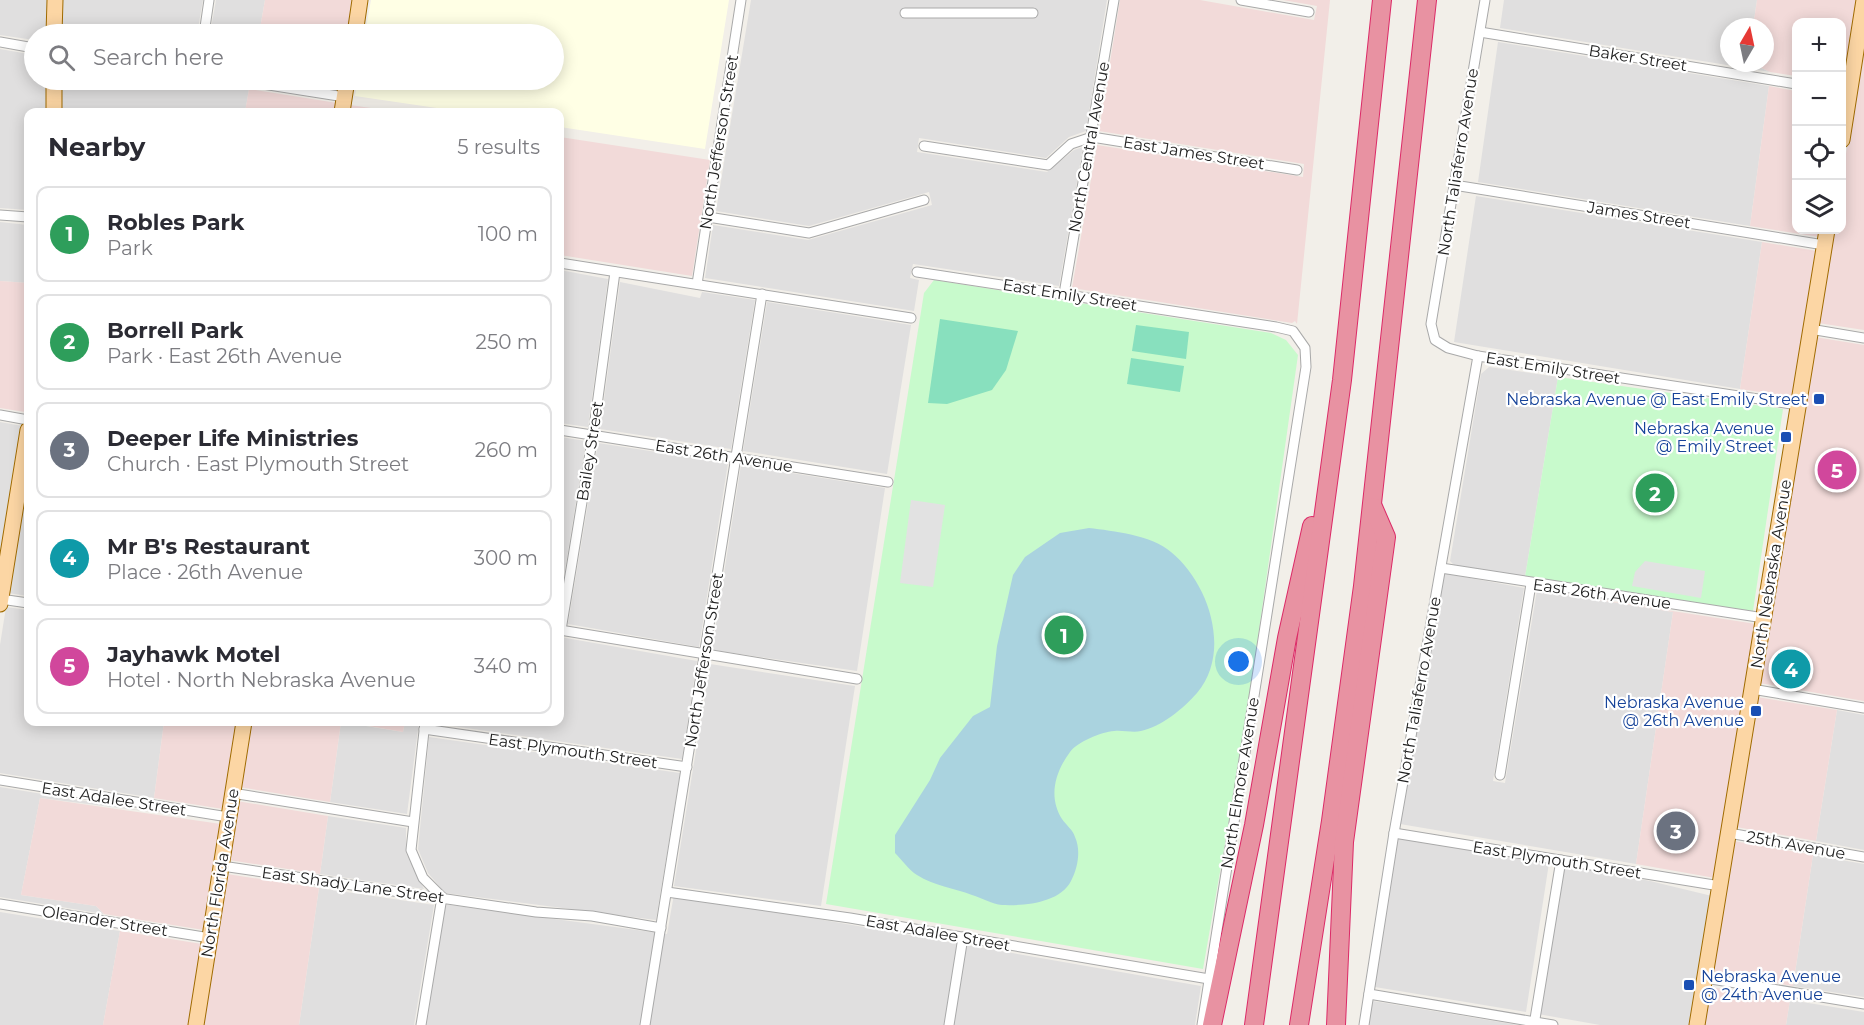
<!DOCTYPE html>
<html lang="en">
<head>
<meta charset="utf-8">
<style>
  :root { --surface:#fff; --page:#f7f7f7; --text:#2b2b33; --muted:#7c7c81; --line:#e1e1e2; --accent:#d40000 }
  body { margin:0; font-family:Montserrat,sans-serif; background:var(--page); color:var(--text) }
  .controls { position:absolute; right:18px; top:18px; display:grid; overflow:hidden; border-radius:12px; box-shadow:0 3px 15px #0003 }
  .controls button { width:54px; height:54px; display:grid; place-items:center; padding:0; border:0; border-bottom:2px solid var(--line); background:var(--surface); color:var(--text); font:30px sans-serif }
  .compass { position:absolute; left:1720px; top:18px; width:54px; height:54px; border-radius:50%; background:var(--surface); box-shadow:0 3px 15px #0003; rotate:9deg }
  .you { position:absolute; left:1239px; top:662px; width:21px; height:21px; margin:-15px; border:4px solid #fff; border-radius:50%; background:#1a73e8; box-shadow:0 0 0 9px #1a73e833 }
  .badge { display:grid; place-items:center; width:39px; height:39px; border-radius:50%; background:var(--accent); color:#fff; font-size:20px; font-weight:700 }
  .pin { position:absolute; translate:-50% -50%; border:3px solid #fff; box-shadow:0 2px 6px #0006 }
  .list { margin:0; padding:0; list-style:none }
  h2 { display:flex; justify-content:space-between; align-items:center; height:78px; margin:0; padding:0 24px; font-size:26px }
  h2 small { font-size:20px; font-weight:400; color:var(--muted) }
  .list li { display:grid; grid-template-columns:39px 1fr auto; gap:18px; align-items:center; box-sizing:border-box; height:96px; margin:0 12px 12px; padding:0 12px; border:2px solid var(--line); border-radius:12px }
  .list b { display:block; font-size:22px; white-space:nowrap }
  .list p { margin:0; font-size:20px; white-space:nowrap; color:var(--muted) }
  .list em { font-size:20px; font-style:normal; color:var(--muted) }
  .icon { flex:none; width:33px; height:33px; fill:none; stroke:currentColor; stroke-width:2; stroke-linecap:round; stroke-linejoin:round }
  .map { position:relative; flex:none; width:1864px; height:1025px; overflow:hidden }
  .search { position:absolute; background:var(--surface); box-shadow:0 3px 15px #0003; left:24px; top:24px; width:540px; height:66px; display:flex; align-items:center; gap:15px; box-sizing:border-box; padding:0 21px; border-radius:33px; color:var(--muted); font-size:22px }
  .panel { position:absolute; background:var(--surface); box-shadow:0 3px 15px #0003; left:24px; top:108px; width:540px; height:618px; border-radius:12px }
  .map>svg:first-child { display:block }
  .residential { fill:#e0dfdf }
  .commercial { fill:#f2dad9 }
  .education { fill:#ffffe5 }
  .park { fill:#c8facc }
  .pitch { fill:#88e0be }
  .parking { fill:#e2e2e2 }
  .water { fill:#aad3df }
  .lines { fill:none; stroke-linecap:round; stroke-linejoin:round }
  .street-casing { stroke:#a9a9a9; stroke-width:11 }
  .primary-casing { stroke:#a06b00; stroke-width:17 }
  .highway-casing { stroke:#dc2a67; stroke-width:20 }
  .street { stroke:#fff; stroke-width:9 }
  .primary { stroke:#fcd6a4; stroke-width:15 }
  .highway { stroke:#e892a2; stroke-width:18 }
  .transit-dot { fill:#1a4fb4; stroke:#fff; stroke-width:2 }
  .labels { text-anchor:middle; dominant-baseline:central; stroke-width:4.5; stroke-linejoin:round; paint-order:stroke }
  .street-label { font-size:16px; fill:#222; stroke:#fff }
  .transit-label { font-size:16px; fill:#164399; stroke:#fff; text-anchor:end }
</style>
</head>
<body>
<div class="map">
<svg width="1864" height="1025" viewBox="0 0 1864 1025">
  <rect width="100%" height="100%" fill="#f2efe9"/>
  <!-- residential -->
  <g class="residential">
    <path d="M0,0H48L47,34H34V40L0,35Z"/>
    <path d="M61,0H203L197,34H60Z"/>
    <path d="M216,0H265L259,34H210Z"/>
    <path d="M751,0H1107L1086,131L1069,137L1046,158L919,138L917,152L1047,172L1074,150L1083,147L1059,286L913,264L910,278L919,280L914,311L705,278L713,225L808,240L932,205L929,192L809,226L716,211Z"/>
    <path d="M1504,0H1757L1753,27H1729V63H1751L1770,72L1500,28Z"/>
    <path d="M1498,42L1769,86L1750,226L1478,182Z"/>
    <path d="M0,49L34,55V80H48V112H28V210L0,208Z"/>
    <path d="M60,80H190L249,89L245,112H60Z"/>
    <path d="M1476,196L1762,242L1740,389L1454,342Z"/>
    <path d="M0,222L28,225V283L0,281Z"/>
    <path d="M560,270L608,279L588,427L560,423Z"/>
    <path d="M620,282L700,298L702,292L755,300L731,449L600,429Z"/>
    <path d="M767,302L911,325L887,474L743,451Z"/>
    <path d="M1489,367L1558,377L1525,577L1454,565L1450,561L1481,374Z"/>
    <path d="M0,422L23,426L0,565Z"/>
    <path d="M560,437L586,441L560,600Z"/>
    <path d="M598,443L728,463L699,647L568,624Z"/>
    <path d="M741,465L885,488L857,671L712,650Z"/>
    <path d="M28,469V596L8,593Z"/>
    <path d="M1443,573L1524,588L1493,781L1505,783L1537,590L1673,612L1636,864L1400,824Z"/>
    <path d="M6,607L28,610V722H164L154,798L0,773V645Z"/>
    <path d="M560,637L697,661L682,759L431,723L560,722Z"/>
    <path d="M710,664L855,686L821,906L674,886Z"/>
    <path d="M1837,710L1864,715V850L1816,841Z"/>
    <path d="M341,722L403,732L405,722H419L407,814L330,802Z"/>
    <path d="M429,737L680,773L656,920L445,893L428,873L418,849Z"/>
    <path d="M0,787L152,812L40,798L21,895L96,906L104,914L0,897Z"/>
    <path d="M328,816L406,828V853L424,889L320,874Z"/>
    <path d="M1397,838L1549,863L1526,1012L1375,987Z"/>
    <path d="M1813,855L1864,864V997L1793,986Z"/>
    <path d="M1562,865L1650,881L1712,896L1691,1025H1600L1538,1014Z"/>
    <path d="M319,888L434,905L414,1025H299Z"/>
    <path d="M674,894L1201,986L1195,1025H425L443,904L667,934Z"/>
    <path d="M0,912L120,931L103,1025H0Z"/>
    <path d="M1790,1000L1864,1012V1025H1786Z"/>
    <path d="M1373,1001L1518,1025H1368Z"/>
  </g>
  <!-- commercial -->
  <g class="commercial">
    <path d="M265,0H354L348,34H259Z"/>
    <path d="M1120,0H1200L1314,20L1317,6L1283,0H1330L1297,324L1295,321L1292,323L1072,288L1097,145L1303,177L1304,164L1099,131Z"/>
    <path d="M1757,0H1858L1844,84H1842V22H1796V76L1770,72L1751,63H1765V27H1753Z"/>
    <path d="M1864,40V330L1818,323L1833,230H1842V179Z"/>
    <path d="M280,80H341L339,89Z"/>
    <path d="M1769,86L1796,91V230H1820L1819,237L1750,226Z"/>
    <path d="M249,89L337,103L336,112H245Z"/>
    <path d="M350,105L399,112H349Z"/>
    <path d="M560,137L710,160L692,276L560,255Z"/>
    <path d="M1762,242L1817,251L1793,397L1740,389Z"/>
    <path d="M0,281L28,283V391L25,412L0,408Z"/>
    <path d="M1815,337L1864,345V701L1759,683Z"/>
    <path d="M1537,590L1756,624L1715,878L1636,864L1673,612Z"/>
    <path d="M1757,697L1837,710L1816,841L1736,827Z"/>
    <path d="M164,722H237L223,809L154,798Z"/>
    <path d="M250,722H341L330,802L239,787Z"/>
    <path d="M346,722H405L403,732Z"/>
    <path d="M40,798L221,824L204,930L104,914L96,906L21,895Z"/>
    <path d="M237,801L328,816L320,874L229,860Z"/>
    <path d="M1734,841L1813,855L1793,986L1712,972Z"/>
    <path d="M227,874L319,888L299,1025H202Z"/>
    <path d="M120,931L202,944L189,1025H103Z"/>
    <path d="M1710,987L1790,1000L1786,1025H1704Z"/>
  </g>
  <!-- education -->
  <path class="education" d="M371,0H729L705,149L560,127V112H464L355,96L358,80H554V34H365Z"/>
  <!-- park -->
  <g class="park">
    <path d="M934,280L1271,333L1286,340L1298,355L1245,729L1203,969L826,904L924,293Z"/>
    <path d="M1558,377L1783,409L1753,611L1525,577Z"/>
  </g>
  <!-- pitch -->
  <g class="pitch">
    <path d="M940,319L1018,331L1006,370L992,390L947,404L928,403Z"/>
    <path d="M1136,325L1189,332L1186,359L1132,351Z"/>
    <path d="M1131,358L1184,366L1180,392L1127,384Z"/>
  </g>
  <!-- parking -->
  <g class="parking">
    <path d="M911,500L945,505L933,587L900,583Z"/>
    <path d="M1645,561L1705,571L1701,598L1632,586L1635,572Z"/>
  </g>
  <!-- water -->
  <path class="water" d="M1089,528C1113,531 1152,535 1171,552C1209,583 1232,652 1197,693C1184,708 1161,727 1141,731C1133,733 1123,730 1114,731C1101,732 1077,742 1070,752C1055,772 1048,797 1062,819C1066,825 1073,830 1075,837C1081,850 1078,868 1071,881C1060,903 1024,906 1002,905C992,904 982,898 972,895C954,888 934,886 917,875C909,870 902,860 895,853V835L930,780L940,758L973,716L990,707L997,646L1013,575L1025,557L1060,533Z"/>
  <g class="lines">
    <!-- street casing -->
    <g class="street-casing">
      <g id="street">
        <path d="M1241,0L1309,12"/>
        <path d="M1485,0L1431,324L1435,340L1448,348L1478,356L1798,405"/>
        <path d="M905,13H1033"/>
        <path d="M1480,32L1796,84"/>
        <path d="M204,34L209,0"/>
        <path d="M0,42L34,48"/>
        <path d="M236,80L345,97"/>
        <path d="M924,146L1048,165L1071,144L1092,137L1297,170"/>
        <path d="M1454,185L1824,245"/>
        <path d="M0,215L28,217"/>
        <path d="M708,217L809,233L924,200"/>
        <path d="M560,263L911,318"/>
        <path d="M917,272L1276,327L1293,331L1305,348L1306,367L1202,1025"/>
        <path d="M697,284L741,0"/>
        <path d="M1064,294L1114,0"/>
        <path d="M1810,329L1864,338"/>
        <path d="M0,415L28,420"/>
        <path d="M560,430L888,482"/>
        <path d="M1441,568L1764,618"/>
        <path d="M0,599L28,603"/>
        <path d="M560,630L857,679"/>
        <path d="M561,630L593,435L615,272"/>
        <path d="M1752,689L1864,708"/>
        <path d="M425,722L411,850L423,878L442,897"/>
        <path d="M424,729L687,767"/>
        <path d="M1500,775L1531,584"/>
        <path d="M0,780L228,817"/>
        <path d="M232,793L413,822"/>
        <path d="M1394,833L1720,886"/>
        <path d="M1729,833L1864,857"/>
        <path d="M222,866L536,912L592,916L661,928"/>
        <path d="M667,892L850,918L1209,979"/>
        <path d="M0,904L210,938"/>
        <path d="M1705,978L1864,1004"/>
        <path d="M1369,994L1553,1025"/>
        <path d="M421,1025L442,897"/>
        <path d="M645,1025L762,294"/>
        <path d="M949,1025L963,937"/>
        <path d="M1364,1025L1394,833L1478,356"/>
        <path d="M1534,1025L1561,860"/>
      </g>
    </g>
    <!-- primary casing -->
    <g class="primary-casing">
      <g id="primary">
        <path d="M54,34L55,0"/>
        <path d="M355,34L360,0"/>
        <path d="M54,112V80"/>
        <path d="M342,112L347,80"/>
        <path d="M1842,140L1864,0"/>
        <path d="M0,604L28,430"/>
        <path d="M196,1025L244,722"/>
        <path d="M1697,1025L1827,230"/>
      </g>
    </g>
    <!-- highway casing -->
    <g class="highway-casing">
      <g id="highway">
        <path d="M1212,1025L1254,825L1287,638L1312,526"/>
        <path d="M1254,1025L1342,380L1382,0"/>
        <path d="M1299,1025L1331,821L1363,586L1427,0"/>
        <path d="M1336,1025L1344,842L1386,537L1373,507"/>
      </g>
    </g>
    <!-- street -->
    <use href="#street" class="street"/>
    <!-- primary -->
    <use href="#primary" class="primary"/>
    <!-- highway -->
    <use href="#highway" class="highway"/>
  </g>
  <!-- markers -->
  <g class="transit-dot">
    <rect x="1813" y="393" width="12" height="12" rx="3"/>
    <rect x="1780" y="431" width="12" height="12" rx="3"/>
    <rect x="1750" y="705" width="12" height="12" rx="3"/>
    <rect x="1683" y="979" width="12" height="12" rx="3"/>
  </g>
  <g class="labels">
    <!-- street labels -->
    <g class="street-label">
      <text transform="translate(1638 58) rotate(9)">Baker Street</text>
      <text transform="translate(719 142) rotate(-81)">North Jefferson Street</text>
      <text transform="translate(1089 147) rotate(-80)">North Central Avenue</text>
      <text transform="translate(1194 153) rotate(9)">East James Street</text>
      <text transform="translate(1458 162) rotate(-81)">North Taliaferro Avenue</text>
      <text transform="translate(1639 215) rotate(9)">James Street</text>
      <text transform="translate(1070 295) rotate(9)">East Emily Street</text>
      <text transform="translate(1553 368) rotate(9)">East Emily Street</text>
      <text transform="translate(590 451) rotate(-81)">Bailey Street</text>
      <text transform="translate(724 456) rotate(9)">East 26th Avenue</text>
      <text transform="translate(1771 574) rotate(-81)">North Nebraska Avenue</text>
      <text transform="translate(1602 594) rotate(8)">East 26th Avenue</text>
      <text transform="translate(704 660) rotate(-81)">North Jefferson Street</text>
      <text transform="translate(1419 690) rotate(-80)">North Taliaferro Avenue</text>
      <text transform="translate(573 751) rotate(8)">East Plymouth Street</text>
      <text transform="translate(1240 783) rotate(-81)">North Elmore Avenue</text>
      <text transform="translate(114 799) rotate(9)">East Adalee Street</text>
      <text transform="translate(1796 845) rotate(10)">25th Avenue</text>
      <text transform="translate(1557 860) rotate(9)">East Plymouth Street</text>
      <text transform="translate(220 873) rotate(-81)">North Florida Avenue</text>
      <text transform="translate(353 885) rotate(8)">East Shady Lane Street</text>
      <text transform="translate(105 921) rotate(9)">Oleander Street</text>
      <text transform="translate(938 933) rotate(10)">East Adalee Street</text>
    </g>
    <!-- transit labels -->
    <g class="transit-label">
      <text x="1807" y="399">Nebraska Avenue @ East Emily Street</text>
      <text x="1774" y="428">Nebraska Avenue<tspan x="1774" dy="18">@ Emily Street</tspan></text>
      <text x="1744" y="702">Nebraska Avenue<tspan x="1744" dy="18">@ 26th Avenue</tspan></text>
      <text x="1701" y="976" text-anchor="start">Nebraska Avenue<tspan x="1701" dy="18">@ 24th Avenue</tspan></text>
    </g>
  </g>
</svg>
<div class="controls">
<button>+</button>
<button>−</button>
<button><svg class="icon" aria-label="locate" viewBox="0 0 24 24"><circle cx="12" cy="12" r="6"/><path d="M12 2v4M12 18v4M2 12h4M18 12h4"/></svg></button>
<button><svg class="icon" aria-label="layers" viewBox="0 0 24 24"><path d="M12 4l9 5-9 5-9-5zM3 14l9 5 9-5"/></svg></button>
</div>
<svg class="compass" viewBox="-18 -18 36 36"><path d="M0-13l5 13h-10z" fill="#e53935"/><path d="M0 13l5-13h-10z" fill="#7c7c81"/></svg>
<div class="you"></div>
<div class="pin badge" style="left:1064px;top:635px;background:#2e9e5b">1</div>
<div class="pin badge" style="left:1655px;top:493px;background:#2e9e5b">2</div>
<div class="pin badge" style="left:1676px;top:831px;background:#6b7280">3</div>
<div class="pin badge" style="left:1791px;top:669px;background:#0f9aa8">4</div>
<div class="pin badge" style="left:1837px;top:470px;background:#d1479c">5</div>
<div class="search"><svg class="icon" aria-label="search" viewBox="0 0 24 24"><circle cx="10" cy="10" r="6"/><path d="M15 15l6 6"/></svg>Search here</div>
<section class="panel">
<h2>Nearby<small>5 results</small></h2>
<ul class="list">
<li><span class="badge" style="background:#2e9e5b">1</span><div><b>Robles Park</b><p>Park</p></div><em>100 m</em></li>
<li><span class="badge" style="background:#2e9e5b">2</span><div><b>Borrell Park</b><p>Park · East 26th Avenue</p></div><em>250 m</em></li>
<li><span class="badge" style="background:#6b7280">3</span><div><b>Deeper Life Ministries</b><p>Church · East Plymouth Street</p></div><em>260 m</em></li>
<li><span class="badge" style="background:#0f9aa8">4</span><div><b>Mr B's Restaurant</b><p>Place · 26th Avenue</p></div><em>300 m</em></li>
<li><span class="badge" style="background:#d1479c">5</span><div><b>Jayhawk Motel</b><p>Hotel · North Nebraska Avenue</p></div><em>340 m</em></li>
</ul>
</section>
</div>
</body>
</html>
